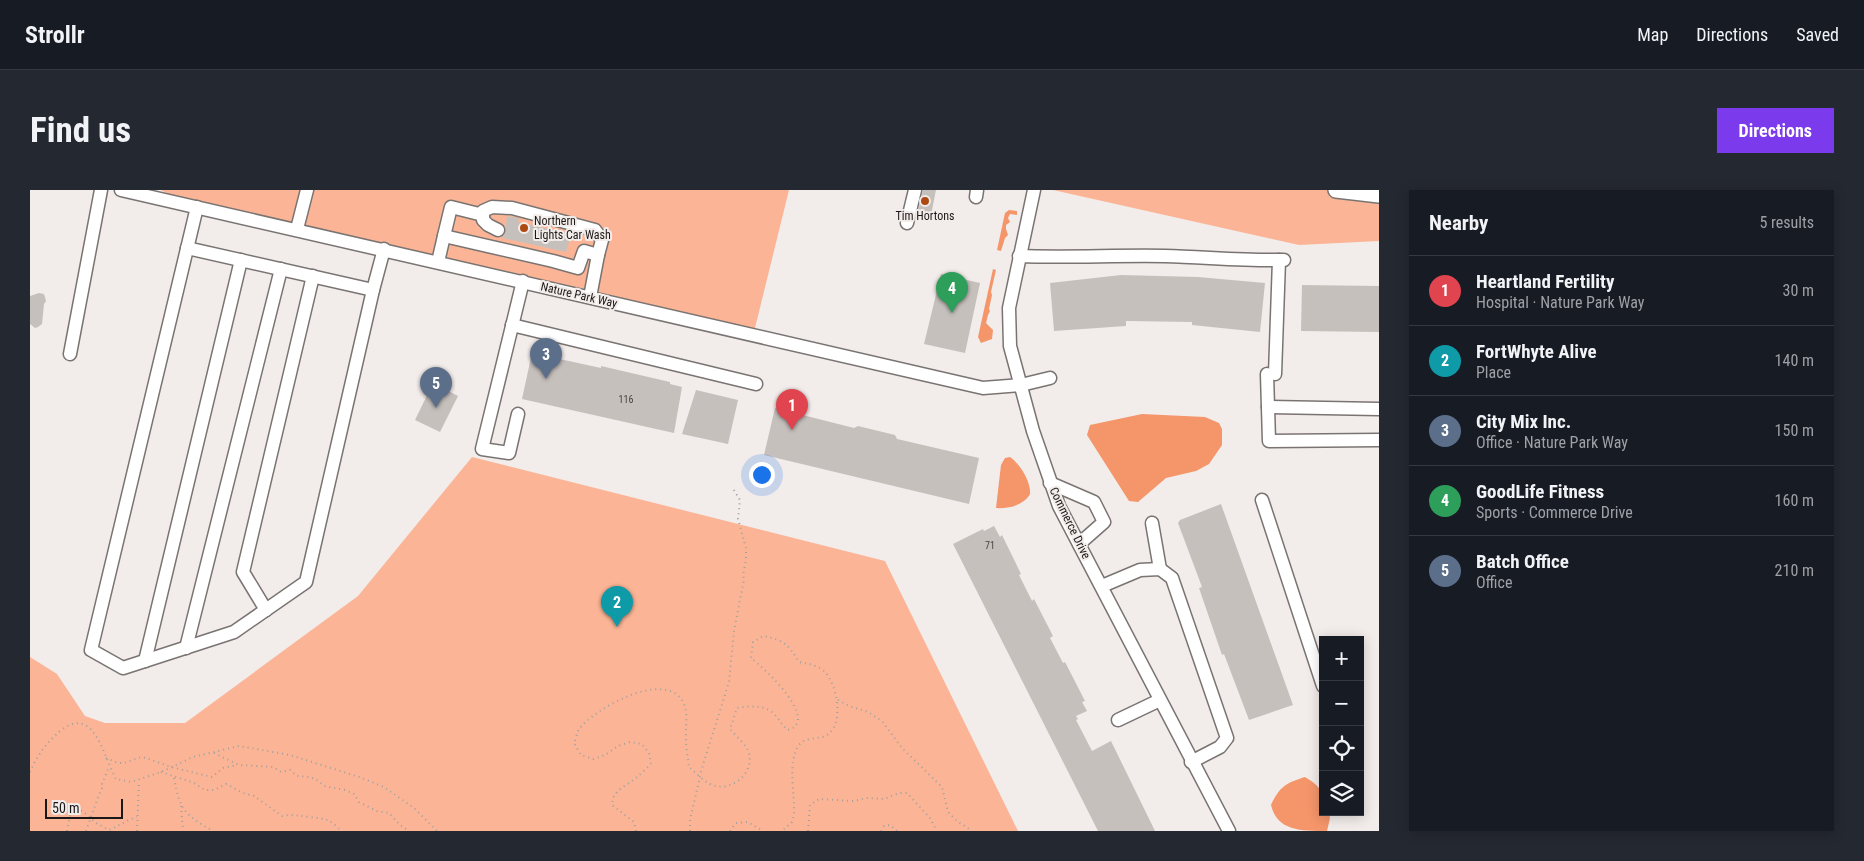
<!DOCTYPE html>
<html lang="en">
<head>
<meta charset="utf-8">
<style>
  :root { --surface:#171b24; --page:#242831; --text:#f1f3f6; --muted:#9ea1a6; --line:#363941; --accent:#7c3aed }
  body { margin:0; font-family:"Roboto Condensed",sans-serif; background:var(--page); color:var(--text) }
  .controls { position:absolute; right:15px; bottom:15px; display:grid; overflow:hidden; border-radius:0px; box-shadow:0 2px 12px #0003 }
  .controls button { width:45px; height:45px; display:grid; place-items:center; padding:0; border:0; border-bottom:1px solid var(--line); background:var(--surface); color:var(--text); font:25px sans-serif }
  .scale { position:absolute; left:15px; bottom:12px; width:78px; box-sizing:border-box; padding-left:5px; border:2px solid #1b1918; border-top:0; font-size:14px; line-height:18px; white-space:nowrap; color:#1b1918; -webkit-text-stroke:4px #f2ecea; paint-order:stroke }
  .you { position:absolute; left:731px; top:284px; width:18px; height:18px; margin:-12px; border:4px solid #fff; border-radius:50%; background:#1a73e8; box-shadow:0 0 0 8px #1a73e833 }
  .badge { display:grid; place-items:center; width:32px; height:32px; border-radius:50%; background:var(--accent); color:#fff; font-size:16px; font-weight:700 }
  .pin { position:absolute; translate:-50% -41px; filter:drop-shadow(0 1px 2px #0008) }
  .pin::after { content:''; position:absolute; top:26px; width:18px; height:15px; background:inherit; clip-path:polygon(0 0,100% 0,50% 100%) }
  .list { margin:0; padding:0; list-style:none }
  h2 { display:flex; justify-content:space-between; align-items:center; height:65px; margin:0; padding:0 20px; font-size:21px }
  h2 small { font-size:16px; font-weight:400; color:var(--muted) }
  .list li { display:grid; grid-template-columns:32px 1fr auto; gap:15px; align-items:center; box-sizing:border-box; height:70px; padding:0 20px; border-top:1px solid var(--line) }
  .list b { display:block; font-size:19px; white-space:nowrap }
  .list p { margin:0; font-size:16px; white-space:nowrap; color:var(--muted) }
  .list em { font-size:16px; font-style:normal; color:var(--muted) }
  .icon { flex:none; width:28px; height:28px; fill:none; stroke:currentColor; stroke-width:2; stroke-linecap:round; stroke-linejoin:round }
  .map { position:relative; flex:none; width:1349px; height:641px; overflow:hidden; border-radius:0px }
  header { display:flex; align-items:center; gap:30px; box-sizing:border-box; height:70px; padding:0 25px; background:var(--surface); border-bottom:1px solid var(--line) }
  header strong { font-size:24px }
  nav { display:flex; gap:28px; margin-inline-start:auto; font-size:18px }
  .intro { display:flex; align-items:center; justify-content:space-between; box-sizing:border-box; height:120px; padding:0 30px }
  h1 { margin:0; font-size:35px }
  .button { padding:12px 22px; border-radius:0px; background:var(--accent); color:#fff; font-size:18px; font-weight:700 }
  main { display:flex; gap:30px; padding:0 30px }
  aside { flex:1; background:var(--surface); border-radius:0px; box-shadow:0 2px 12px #0003 }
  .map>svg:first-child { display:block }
  .green { fill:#fbb596 }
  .water { fill:#f5956a }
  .building { fill:#c6c0bd }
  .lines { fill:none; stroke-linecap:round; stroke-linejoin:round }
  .minor-casing { stroke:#797472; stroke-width:15 }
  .major-casing { stroke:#797472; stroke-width:18 }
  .path { stroke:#a39f9d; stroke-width:2; stroke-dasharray:1 4; stroke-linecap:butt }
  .minor { stroke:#fff; stroke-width:12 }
  .major { stroke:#fff; stroke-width:15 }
  .poi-dot { fill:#ad4a13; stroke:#f2ecea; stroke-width:2 }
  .labels { text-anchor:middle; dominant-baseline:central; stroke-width:4; stroke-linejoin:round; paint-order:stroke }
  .number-label { font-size:10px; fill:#464341 }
  .poi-label { font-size:12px; fill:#1b1918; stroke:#f2ecea }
  .street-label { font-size:12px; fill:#1b1918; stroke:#f2ecea }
</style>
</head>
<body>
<header>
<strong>Strollr</strong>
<nav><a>Map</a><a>Directions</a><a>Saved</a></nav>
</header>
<div class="intro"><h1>Find us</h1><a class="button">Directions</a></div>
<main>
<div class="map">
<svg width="1349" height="641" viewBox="0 0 1349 641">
  <rect width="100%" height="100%" fill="#f2ecea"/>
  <!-- green -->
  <g class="green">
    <path d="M131,0H759L723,146L158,15Z"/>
    <path d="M1023,0H1349V51L1269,55Z"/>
    <path d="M442,267L855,371L988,641H0V467L27,484L55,526L75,533H155L328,406Z"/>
  </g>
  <!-- water -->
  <g class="water">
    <path d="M979,20L987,21V25L980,24L978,28L980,32L976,35V39L978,45L975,48L971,61L967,60L975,23Z"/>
    <path d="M963,79L966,80L961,102L962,105L959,119L960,121L958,125L956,133L963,140L962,149L951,153L948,147Z"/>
    <path d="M1112,224L1175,227L1189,233L1192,239V255L1179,274L1166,281L1136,288L1108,312L1099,311L1057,245L1060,235Z"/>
    <path d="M980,267C990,274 1001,292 1000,304C994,315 978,319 966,318L971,275L975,268Z"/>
    <path d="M1275,587C1293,598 1293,602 1293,622H1299L1300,628L1297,641C1271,641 1247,641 1241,615C1250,596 1256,593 1275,587Z"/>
  </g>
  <!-- building -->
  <g class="building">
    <path d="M893,0H906L901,25L888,22Z"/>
    <path d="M477,26L489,28L488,32L541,44L536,62L472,48L475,43Z"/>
    <path d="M911,84L950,93L935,163L894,154Z"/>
    <path d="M1091,85L1168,87L1235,93L1230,142L1162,135V132L1096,131V136L1024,141L1020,93Z"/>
    <path d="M1272,95L1349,96V142L1271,141Z"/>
    <path d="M9,103L14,104L16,111L14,114L12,134L8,137L5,138L0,134V106Z"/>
    <path d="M502,163L571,178V176L640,192V194L652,197L644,243L492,209Z"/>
    <path d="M403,193L428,206L410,242L385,230Z"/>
    <path d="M666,200L708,210L698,254L652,244Z"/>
    <path d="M745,218L824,238L828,236L865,245L867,249L949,268L939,314L734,265Z"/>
    <path d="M1191,314L1263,515L1219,530L1194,464L1192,465L1169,398L1172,397L1148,333L1150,330Z"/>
    <path d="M964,336L970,347L972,345L991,384L989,385L1002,411L1004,409L1023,446L1020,448L1033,473L1035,472L1055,511L1052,512L1057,521L1046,526L1048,529L1046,530L1062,561L1081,551L1125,641H1068L923,354L953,339L954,341Z"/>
  </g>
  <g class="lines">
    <!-- minor casing -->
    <g class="minor-casing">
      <g id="minor">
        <path d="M91,0L953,198L991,195L1020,188"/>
        <path d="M1004,0L979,118L980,156L1003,241L1029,316L1199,641"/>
        <path d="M946,7L947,0"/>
        <path d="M167,17L61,460L93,478L204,442L276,392L343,100"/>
        <path d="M877,33L885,0"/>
        <path d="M267,39L277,0"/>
        <path d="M468,40L458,35L453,30V21L462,17L482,18L565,40L572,50L568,65"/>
        <path d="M414,46L421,17L453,25"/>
        <path d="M157,58L343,100L354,59"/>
        <path d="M989,66C1037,68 1086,65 1135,66C1175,67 1214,71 1254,70"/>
        <path d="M408,72L414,46L523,71L548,78L554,61L568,65L560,107"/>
        <path d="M482,135L726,194"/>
        <path d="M40,164L71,0"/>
        <path d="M1237,184L1239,251L1349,250"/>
        <path d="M1245,184L1249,70"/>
        <path d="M1238,217L1349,219"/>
        <path d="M488,224L479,263L452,259L493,91"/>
        <path d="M1020,293L1064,312L1074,332L1049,354"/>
        <path d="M1232,310L1293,496"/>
        <path d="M1122,333L1130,379"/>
        <path d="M1072,396L1110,380L1130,379L1142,388L1197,548L1190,557L1161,572"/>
        <path d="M236,420L213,382L283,86"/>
        <path d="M156,458L251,79"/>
        <path d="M115,471L211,70"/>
        <path d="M1088,530L1130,510"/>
      </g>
    </g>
    <!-- major casing -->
    <g class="major-casing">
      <path id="major" d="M1306,0L1349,5"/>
    </g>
    <!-- path -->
    <g class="path">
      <path d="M808,510L819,516L838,522L852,531L872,558L912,597L918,622L927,631L942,641"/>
      <path d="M184,563L209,575L243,577L251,582L260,580L267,586L279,587L286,589L294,596L315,600L324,604L329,612L347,621L359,623L370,635L379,641"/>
      <path d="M76,568L88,573H94L111,567L116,568L141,577L182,587L193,578L207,575"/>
      <path d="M0,582C6,567 17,552 29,542C64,512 73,566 86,589L101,592L131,582L163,567L209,556L260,565L329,587L354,597L384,618L407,641"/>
      <path d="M131,582L164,593L175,600H184L196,594L213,603L224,606L252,626C262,624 270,626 280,627C296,629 299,628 311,641"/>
      <path d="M144,588C150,621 155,625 183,641"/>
      <path d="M151,616L153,641"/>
      <path d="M37,641L40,626L43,620L53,621L66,633L79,640C89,636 96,630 107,627"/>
      <path d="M56,641L69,605L73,596L72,594L79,577"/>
      <path d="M107,641L109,591"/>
      <path d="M606,641L604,632L582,615C582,600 597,596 607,587C612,583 617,578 621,573L619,563L612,554L600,552L588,556L575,565L563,569L551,565L544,553C546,549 547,542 549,539C565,518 635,479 653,512C659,523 655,538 656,550C656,559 658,568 659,577C665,582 672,590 680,594C699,604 725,584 719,563C718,557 705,545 700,539L707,518C719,516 736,514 745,525C750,530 752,536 758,540L765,537C766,535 768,532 768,530C769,511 735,479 721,468L723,452L733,446C754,450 758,454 769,472C778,474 787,475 794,481C807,493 815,534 797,545C789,550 776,546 769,555C757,572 765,604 764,624L762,632L752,641"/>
      <path d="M660,641V630L672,578L699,492L704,441L714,389L713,385L716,370V358L708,329L710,310L702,297"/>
      <path d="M700,641L706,633L718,632L733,641"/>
      <path d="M778,641L780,615L789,609L823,611L837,608L854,609L869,603H877L900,628L907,641"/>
      <path d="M851,641L854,636L860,635L867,641"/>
    </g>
    <!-- minor -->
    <use href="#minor" class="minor"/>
    <!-- major -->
    <use href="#major" class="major"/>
  </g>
  <!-- markers -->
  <g class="poi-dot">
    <circle cx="895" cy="11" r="5"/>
    <circle cx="494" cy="38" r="5"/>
  </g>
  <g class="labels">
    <!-- number labels -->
    <g class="number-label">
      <text x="596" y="209">116</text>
      <text x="960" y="355">71</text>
    </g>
    <!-- poi labels -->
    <g class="poi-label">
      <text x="895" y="26">Tim Hortons</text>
      <text x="504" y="31" text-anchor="start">Northern<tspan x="504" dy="14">Lights Car Wash</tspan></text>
    </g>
    <!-- street labels -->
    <g class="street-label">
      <text transform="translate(549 105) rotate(13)">Nature Park Way</text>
      <text transform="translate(1040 333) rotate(64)">Commerce Drive</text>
    </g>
  </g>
</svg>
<div class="controls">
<button>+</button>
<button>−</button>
<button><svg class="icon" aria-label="locate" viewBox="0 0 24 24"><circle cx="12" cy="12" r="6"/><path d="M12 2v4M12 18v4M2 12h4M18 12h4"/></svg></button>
<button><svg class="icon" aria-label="layers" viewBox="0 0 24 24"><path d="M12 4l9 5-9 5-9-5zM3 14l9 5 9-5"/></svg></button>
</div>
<div class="scale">50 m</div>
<div class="you"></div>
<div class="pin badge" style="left:762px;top:240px;background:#e0444e">1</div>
<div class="pin badge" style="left:587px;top:437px;background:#0f9aa8">2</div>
<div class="pin badge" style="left:516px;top:189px;background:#5c6f8a">3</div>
<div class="pin badge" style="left:922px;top:123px;background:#2e9e5b">4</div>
<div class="pin badge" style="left:406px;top:218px;background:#5c6f8a">5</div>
</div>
<aside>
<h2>Nearby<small>5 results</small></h2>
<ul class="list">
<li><span class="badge" style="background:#e0444e">1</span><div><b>Heartland Fertility</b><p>Hospital · Nature Park Way</p></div><em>30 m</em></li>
<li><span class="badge" style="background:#0f9aa8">2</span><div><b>FortWhyte Alive</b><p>Place</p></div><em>140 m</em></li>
<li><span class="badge" style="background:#5c6f8a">3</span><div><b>City Mix Inc.</b><p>Office · Nature Park Way</p></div><em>150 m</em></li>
<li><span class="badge" style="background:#2e9e5b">4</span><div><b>GoodLife Fitness</b><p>Sports · Commerce Drive</p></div><em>160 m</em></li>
<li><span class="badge" style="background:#5c6f8a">5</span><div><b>Batch Office</b><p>Office</p></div><em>210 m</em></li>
</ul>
</aside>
</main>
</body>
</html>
